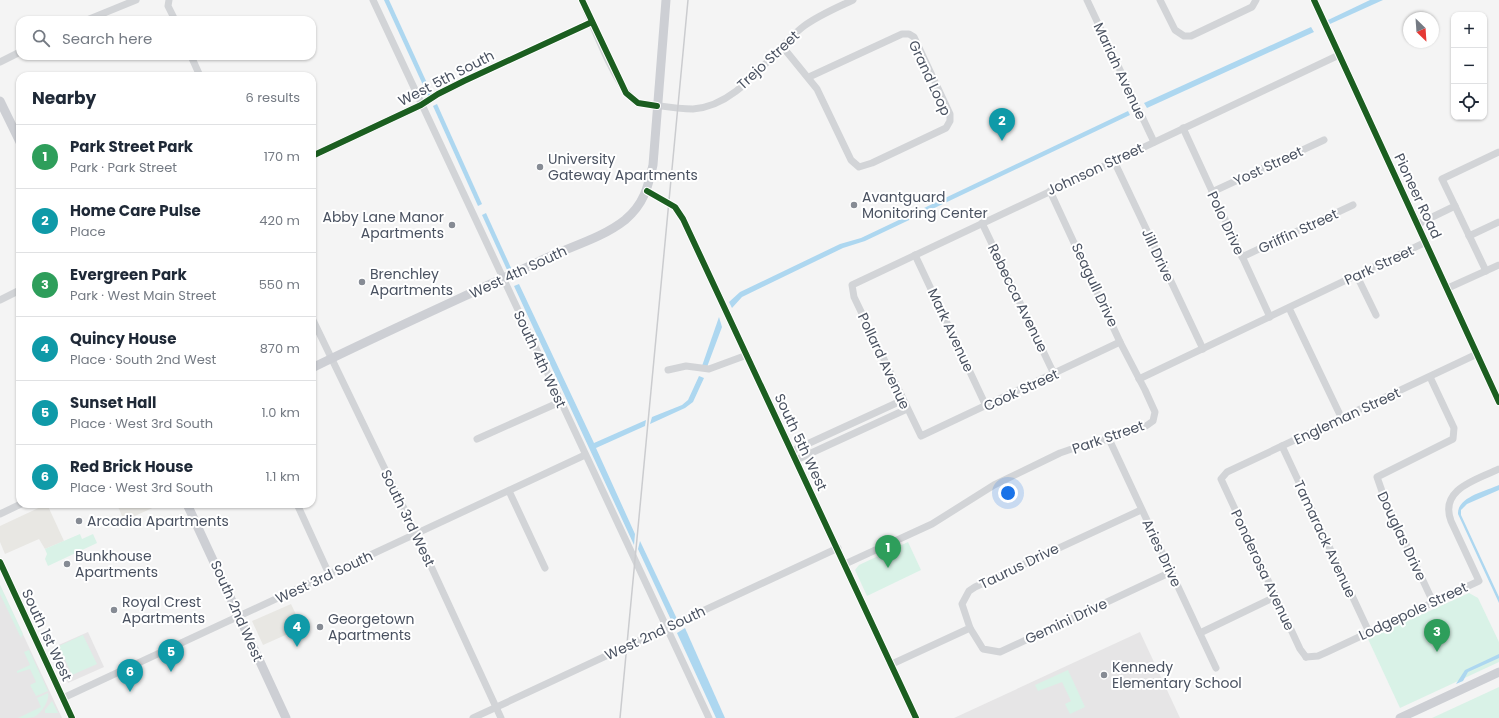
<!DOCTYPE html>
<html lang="en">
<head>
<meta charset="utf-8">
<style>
  :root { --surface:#fff; --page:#f2f2f3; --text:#1f2937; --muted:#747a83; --line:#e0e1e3; --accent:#868b94 }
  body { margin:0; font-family:Poppins,sans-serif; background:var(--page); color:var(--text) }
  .controls { position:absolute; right:12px; top:12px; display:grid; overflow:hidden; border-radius:8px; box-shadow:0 1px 3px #0004 }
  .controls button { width:36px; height:36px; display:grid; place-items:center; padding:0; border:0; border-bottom:1px solid var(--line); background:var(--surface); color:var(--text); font:20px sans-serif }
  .compass { position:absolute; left:1403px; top:12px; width:36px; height:36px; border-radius:50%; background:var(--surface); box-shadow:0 1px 3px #0004; rotate:155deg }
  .you { position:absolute; left:1008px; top:493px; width:14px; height:14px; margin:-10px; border:3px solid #fff; border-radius:50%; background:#1a73e8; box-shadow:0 0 0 6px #1a73e833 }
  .badge { display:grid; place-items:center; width:26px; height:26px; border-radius:50%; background:var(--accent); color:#fff; font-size:13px; font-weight:700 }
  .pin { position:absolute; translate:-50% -33px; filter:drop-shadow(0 1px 2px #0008) }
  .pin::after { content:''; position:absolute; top:21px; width:14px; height:12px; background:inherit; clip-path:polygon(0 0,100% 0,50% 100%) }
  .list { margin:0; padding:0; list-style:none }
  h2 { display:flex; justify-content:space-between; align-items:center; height:52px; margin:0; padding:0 16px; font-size:17px }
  h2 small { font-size:13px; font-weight:400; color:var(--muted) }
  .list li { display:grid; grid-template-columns:26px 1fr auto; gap:12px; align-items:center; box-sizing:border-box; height:64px; padding:0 16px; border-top:1px solid var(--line) }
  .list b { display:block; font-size:15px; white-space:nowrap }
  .list p { margin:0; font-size:13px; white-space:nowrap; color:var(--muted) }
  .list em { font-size:13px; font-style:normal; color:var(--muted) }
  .icon { flex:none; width:22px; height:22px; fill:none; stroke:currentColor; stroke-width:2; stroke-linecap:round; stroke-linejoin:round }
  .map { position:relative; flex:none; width:1499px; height:718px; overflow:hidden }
  .search { position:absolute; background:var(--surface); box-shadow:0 1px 3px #0004; left:16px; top:16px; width:300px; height:44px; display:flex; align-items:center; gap:10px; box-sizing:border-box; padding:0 14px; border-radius:12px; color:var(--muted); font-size:15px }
  .panel { position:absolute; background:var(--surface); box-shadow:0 1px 3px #0004; left:16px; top:72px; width:300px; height:436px; border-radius:12px }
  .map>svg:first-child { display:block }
  .commercial { fill:#e8e7e3 }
  .education { fill:#e6e5e6 }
  .green { fill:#d9f2e7 }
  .water { fill:#add7f0 }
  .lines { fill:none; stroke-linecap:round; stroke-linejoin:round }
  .minor { stroke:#d2d4d7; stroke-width:7 }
  .major { stroke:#cdcfd4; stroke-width:9 }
  .rail { stroke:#cbcccf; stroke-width:1.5 }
  .cycleway-casing { stroke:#fff; stroke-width:8 }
  .cycleway { stroke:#1b5e20; stroke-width:6 }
  .poi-dot { fill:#868b94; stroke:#fff; stroke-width:1.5 }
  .labels { text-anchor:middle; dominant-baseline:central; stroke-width:4; stroke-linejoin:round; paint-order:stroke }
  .street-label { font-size:14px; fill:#4a5261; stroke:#fff }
  .poi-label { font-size:14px; fill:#4a5261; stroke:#fff; text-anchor:start }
</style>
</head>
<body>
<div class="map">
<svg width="1499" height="718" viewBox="0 0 1499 718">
  <rect width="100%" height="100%" fill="#f4f4f4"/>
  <!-- commercial -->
  <g class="commercial">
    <path d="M47,504L64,541L45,549L39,539L5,554L0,542V526Z"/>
    <path d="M117,504H161L124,521Z"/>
    <path d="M291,604L301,625L289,630L290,633L263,645L252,621Z"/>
  </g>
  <!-- education -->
  <g class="education">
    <path d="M0,585L62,718H0Z"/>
    <path d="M88,632L104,667L68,683L52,648Z"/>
    <path d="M1140,632L1180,718H954Z"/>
  </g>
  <!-- green -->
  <g class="green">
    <path d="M80,534L82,539L93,534L97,543L48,566L45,559L47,554L45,549Z"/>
    <path d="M908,542L921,570L867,596L855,570L859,565Z"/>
    <path d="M0,585L23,634L21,638L0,594Z"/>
    <path d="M1469,593L1478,598L1499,642V662L1400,708L1368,639Z"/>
    <path d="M83,635L97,664L72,675L59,646Z"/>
    <path d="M29,650L48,691L36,696L30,685L36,682L30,669L17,673V671L30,665L24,652Z"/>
    <path d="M1068,670L1085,707L1070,714L1065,704L1071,701L1062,682L1038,691L1035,685Z"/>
    <path d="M1499,687V718H1432Z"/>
    <path d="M48,693C50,700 41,714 34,717C30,718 23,718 18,718L41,707L37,698Z"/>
    <path d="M52,701L58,713H45V710Z"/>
  </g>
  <!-- water -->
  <g class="water">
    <path d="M384,0H389L432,94L428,96Z"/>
    <path d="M1370,0H1383L1330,24L1328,20Z"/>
    <path d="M1311,27L1314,32L1147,108L1144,103Z"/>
    <path d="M437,104L482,204L478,206L433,106Z"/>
    <path d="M1128,111L1130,115L865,241L843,248L742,297L732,308L729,302L740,292L840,244L861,238Z"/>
    <path d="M486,213L512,270L508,272L482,215Z"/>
    <path d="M519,284L594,443L646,420L645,426L596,448L635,534L634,545L514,286Z"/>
    <path d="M719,317L722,327L707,367L702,366Z"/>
    <path d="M699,376L704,378L693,402L685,408L650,424L652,417L682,405L688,400Z"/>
    <path d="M1499,485V490L1467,504L1461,510V515L1499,597V603L1458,514C1457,497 1486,491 1499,485Z"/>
    <path d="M640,541L677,619L672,622L638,549Z"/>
    <path d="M685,628L725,718H716L677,633Z"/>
    <path d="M1499,654V658L1468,672L1463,681L1456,684L1465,670Z"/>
  </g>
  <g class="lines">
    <!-- minor -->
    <g class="minor">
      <path d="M169,0L168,6L175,20"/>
      <path d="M373,0L709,718"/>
      <path d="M582,0C593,25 617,91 638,103C656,105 675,109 693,109C740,106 770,52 804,26C819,15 836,8 853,0"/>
      <path d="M1087,0L1154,142"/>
      <path d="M1160,0L1175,30L1184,36H1191L1252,7L1256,0"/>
      <path d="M1314,0L1499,402"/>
      <path d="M87,20L136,0"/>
      <path d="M782,46L817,89L851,160L859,167L872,163L946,128L950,121V114L914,37L909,34H902L809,77"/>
      <path d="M191,56L200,76"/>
      <path d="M0,62L20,52"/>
      <path d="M1183,128L1270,317"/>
      <path d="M312,156L421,105L438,94L464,81L592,22"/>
      <path d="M1114,161L1203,349"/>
      <path d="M647,191L675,207L683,219L916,718"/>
      <path d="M1212,192L1324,140"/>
      <path d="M1455,206L1486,271"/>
      <path d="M982,223L1054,374"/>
      <path d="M1418,224L1455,206L1442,179L1499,152"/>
      <path d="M1469,236L1499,222"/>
      <path d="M915,255L986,406"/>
      <path d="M1242,257L1353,205"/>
      <path d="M1357,276L1376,315"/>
      <path d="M1448,288L1499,265"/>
      <path d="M0,300L20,290"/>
      <path d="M1289,308L1342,419"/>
      <path d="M312,318L412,525L501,718"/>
      <path d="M1120,342L921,436L854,297L852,285L1339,55"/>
      <path d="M668,370L686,366L709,369L747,355"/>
      <path d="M1430,377L1454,428L1453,439L1377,477L1384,497L1433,602"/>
      <path d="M1139,379L1426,242"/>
      <path d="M477,439L560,402"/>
      <path d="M1109,439L1216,668"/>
      <path d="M1282,446L1369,632"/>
      <path d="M792,451L903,400"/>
      <path d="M796,460L907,409"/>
      <path d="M509,491L545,568"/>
      <path d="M297,504L329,574"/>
      <path d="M0,514L21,504"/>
      <path d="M0,562L72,718"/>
      <path d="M845,564L932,524L994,485L1060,453L1089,443L1109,439L1146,426L1153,421L1155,412L1145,390L1120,342L1050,191"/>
      <path d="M970,628L983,649L1000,652L1171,572"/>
      <path d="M1200,633L1275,597"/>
      <path d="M1306,657L1300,649L1221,479L1227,472L1477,354"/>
      <path d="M1306,657L1318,656L1327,652L1479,581L1451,521C1439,489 1476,480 1499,469"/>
      <path d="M892,664L970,628L962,604L969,591L975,587L1141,510"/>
      <path d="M63,698L585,455"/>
      <path d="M473,718L838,548"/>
    </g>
    <!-- major -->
    <g class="major">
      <path d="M0,101L20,142"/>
      <path d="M312,368C387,331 464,297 540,261C568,247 601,239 625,220C644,204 648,187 653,165L666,0"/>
      <path d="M187,504L286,718"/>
      <path d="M1400,718L1499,672"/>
    </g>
    <!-- rail -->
    <path class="rail" d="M620,718L688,0"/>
    <!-- cycleway casing -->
    <g class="cycleway-casing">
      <g id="cycleway">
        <path d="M582,0L626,93L638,103L657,106"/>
        <path d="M1314,0L1499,402"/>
        <path d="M312,156L421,105L438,94L464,81L592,22"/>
        <path d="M647,191L675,207L683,219L916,718"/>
        <path d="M0,562L72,718"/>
      </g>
    </g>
    <!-- cycleway -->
    <use href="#cycleway" class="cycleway"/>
  </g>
  <!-- markers -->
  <g class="poi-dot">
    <circle cx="540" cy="167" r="4"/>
    <circle cx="854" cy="205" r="4"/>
    <circle cx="452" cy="225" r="4"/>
    <circle cx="362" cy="282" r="4"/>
    <circle cx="79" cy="521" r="4"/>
    <circle cx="67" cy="564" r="4"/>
    <circle cx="114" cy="610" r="4"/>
    <circle cx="320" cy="627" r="4"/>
    <circle cx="1104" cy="675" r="4"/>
  </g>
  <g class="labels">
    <!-- street labels -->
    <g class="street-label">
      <text transform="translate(768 60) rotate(-43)">Trejo Street</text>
      <text transform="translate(1120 71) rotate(65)">Mariah Avenue</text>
      <text transform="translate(446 78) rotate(-27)">West 5th South</text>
      <text transform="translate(930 78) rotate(65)">Grand Loop</text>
      <text transform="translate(1268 166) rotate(-25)">Yost Street</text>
      <text transform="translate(1095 169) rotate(-25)">Johnson Street</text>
      <text transform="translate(1418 196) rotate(65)">Pioneer Road</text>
      <text transform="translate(1226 223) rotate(65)">Polo Drive</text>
      <text transform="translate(1298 231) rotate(-25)">Griffin Street</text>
      <text transform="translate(1158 255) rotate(65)">Jill Drive</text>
      <text transform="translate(1379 265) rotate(-25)">Park Street</text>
      <text transform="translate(518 272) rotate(-25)">West 4th South</text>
      <text transform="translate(1095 285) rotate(65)">Seagull Drive</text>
      <text transform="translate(1018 298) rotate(64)">Rebecca Avenue</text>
      <text transform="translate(951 330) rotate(65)">Mark Avenue</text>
      <text transform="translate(540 359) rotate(65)">South 4th West</text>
      <text transform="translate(884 361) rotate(65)">Pollard Avenue</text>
      <text transform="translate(1021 390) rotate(-25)">Cook Street</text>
      <text transform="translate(1347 416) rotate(-25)">Engleman Street</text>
      <text transform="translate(1108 437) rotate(-19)">Park Street</text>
      <text transform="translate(801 442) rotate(65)">South 5th West</text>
      <text transform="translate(408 518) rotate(64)">South 3rd West</text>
      <text transform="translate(1402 536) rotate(65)">Douglas Drive</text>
      <text transform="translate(1325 539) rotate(65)">Tamarack Avenue</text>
      <text transform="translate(1162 553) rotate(65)">Aries Drive</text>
      <text transform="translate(1019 566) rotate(-26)">Taurus Drive</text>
      <text transform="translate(1263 570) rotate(65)">Ponderosa Avenue</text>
      <text transform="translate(324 577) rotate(-25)">West 3rd South</text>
      <text transform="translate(237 611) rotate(66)">South 2nd West</text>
      <text transform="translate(1413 611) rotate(-25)">Lodgepole Street</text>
      <text transform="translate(1066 621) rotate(-25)">Gemini Drive</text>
      <text transform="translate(655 633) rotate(-25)">West 2nd South</text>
      <text transform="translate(47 635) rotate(65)">South 1st West</text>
    </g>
    <!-- poi labels -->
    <g class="poi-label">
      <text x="548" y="159">University<tspan x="548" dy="16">Gateway Apartments</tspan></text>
      <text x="862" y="197">Avantguard<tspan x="862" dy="16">Monitoring Center</tspan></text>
      <text x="444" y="217" text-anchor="end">Abby Lane Manor<tspan x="444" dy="16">Apartments</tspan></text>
      <text x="370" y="274">Brenchley<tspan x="370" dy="16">Apartments</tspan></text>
      <text x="87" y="521">Arcadia Apartments</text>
      <text x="75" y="556">Bunkhouse<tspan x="75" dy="16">Apartments</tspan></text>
      <text x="122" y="602">Royal Crest<tspan x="122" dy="16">Apartments</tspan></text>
      <text x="328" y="619">Georgetown<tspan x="328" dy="16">Apartments</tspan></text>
      <text x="1112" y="667">Kennedy<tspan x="1112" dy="16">Elementary School</tspan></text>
    </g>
  </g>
</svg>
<div class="controls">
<button>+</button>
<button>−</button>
<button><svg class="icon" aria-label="locate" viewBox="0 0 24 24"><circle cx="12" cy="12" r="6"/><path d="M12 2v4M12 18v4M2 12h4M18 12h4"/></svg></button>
</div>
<svg class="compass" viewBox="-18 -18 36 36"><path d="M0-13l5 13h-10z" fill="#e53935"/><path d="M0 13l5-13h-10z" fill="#747a83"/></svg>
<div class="you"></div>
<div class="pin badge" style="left:888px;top:568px;background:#2e9e5b">1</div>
<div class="pin badge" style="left:1002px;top:141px;background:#0f9aa8">2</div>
<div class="pin badge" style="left:1437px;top:652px;background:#2e9e5b">3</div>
<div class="pin badge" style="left:297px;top:647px;background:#0f9aa8">4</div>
<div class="pin badge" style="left:171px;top:672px;background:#0f9aa8">5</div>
<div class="pin badge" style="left:130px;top:692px;background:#0f9aa8">6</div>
<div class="search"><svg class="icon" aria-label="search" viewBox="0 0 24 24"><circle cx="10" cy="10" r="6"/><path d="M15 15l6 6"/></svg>Search here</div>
<section class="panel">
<h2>Nearby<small>6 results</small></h2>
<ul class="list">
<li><span class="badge" style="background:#2e9e5b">1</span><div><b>Park Street Park</b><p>Park · Park Street</p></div><em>170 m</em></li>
<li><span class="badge" style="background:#0f9aa8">2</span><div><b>Home Care Pulse</b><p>Place</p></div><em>420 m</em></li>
<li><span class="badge" style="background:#2e9e5b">3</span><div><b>Evergreen Park</b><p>Park · West Main Street</p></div><em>550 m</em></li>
<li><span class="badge" style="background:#0f9aa8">4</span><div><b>Quincy House</b><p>Place · South 2nd West</p></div><em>870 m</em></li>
<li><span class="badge" style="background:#0f9aa8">5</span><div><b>Sunset Hall</b><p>Place · West 3rd South</p></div><em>1.0 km</em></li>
<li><span class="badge" style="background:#0f9aa8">6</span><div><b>Red Brick House</b><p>Place · West 3rd South</p></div><em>1.1 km</em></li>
</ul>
</section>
</div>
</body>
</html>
